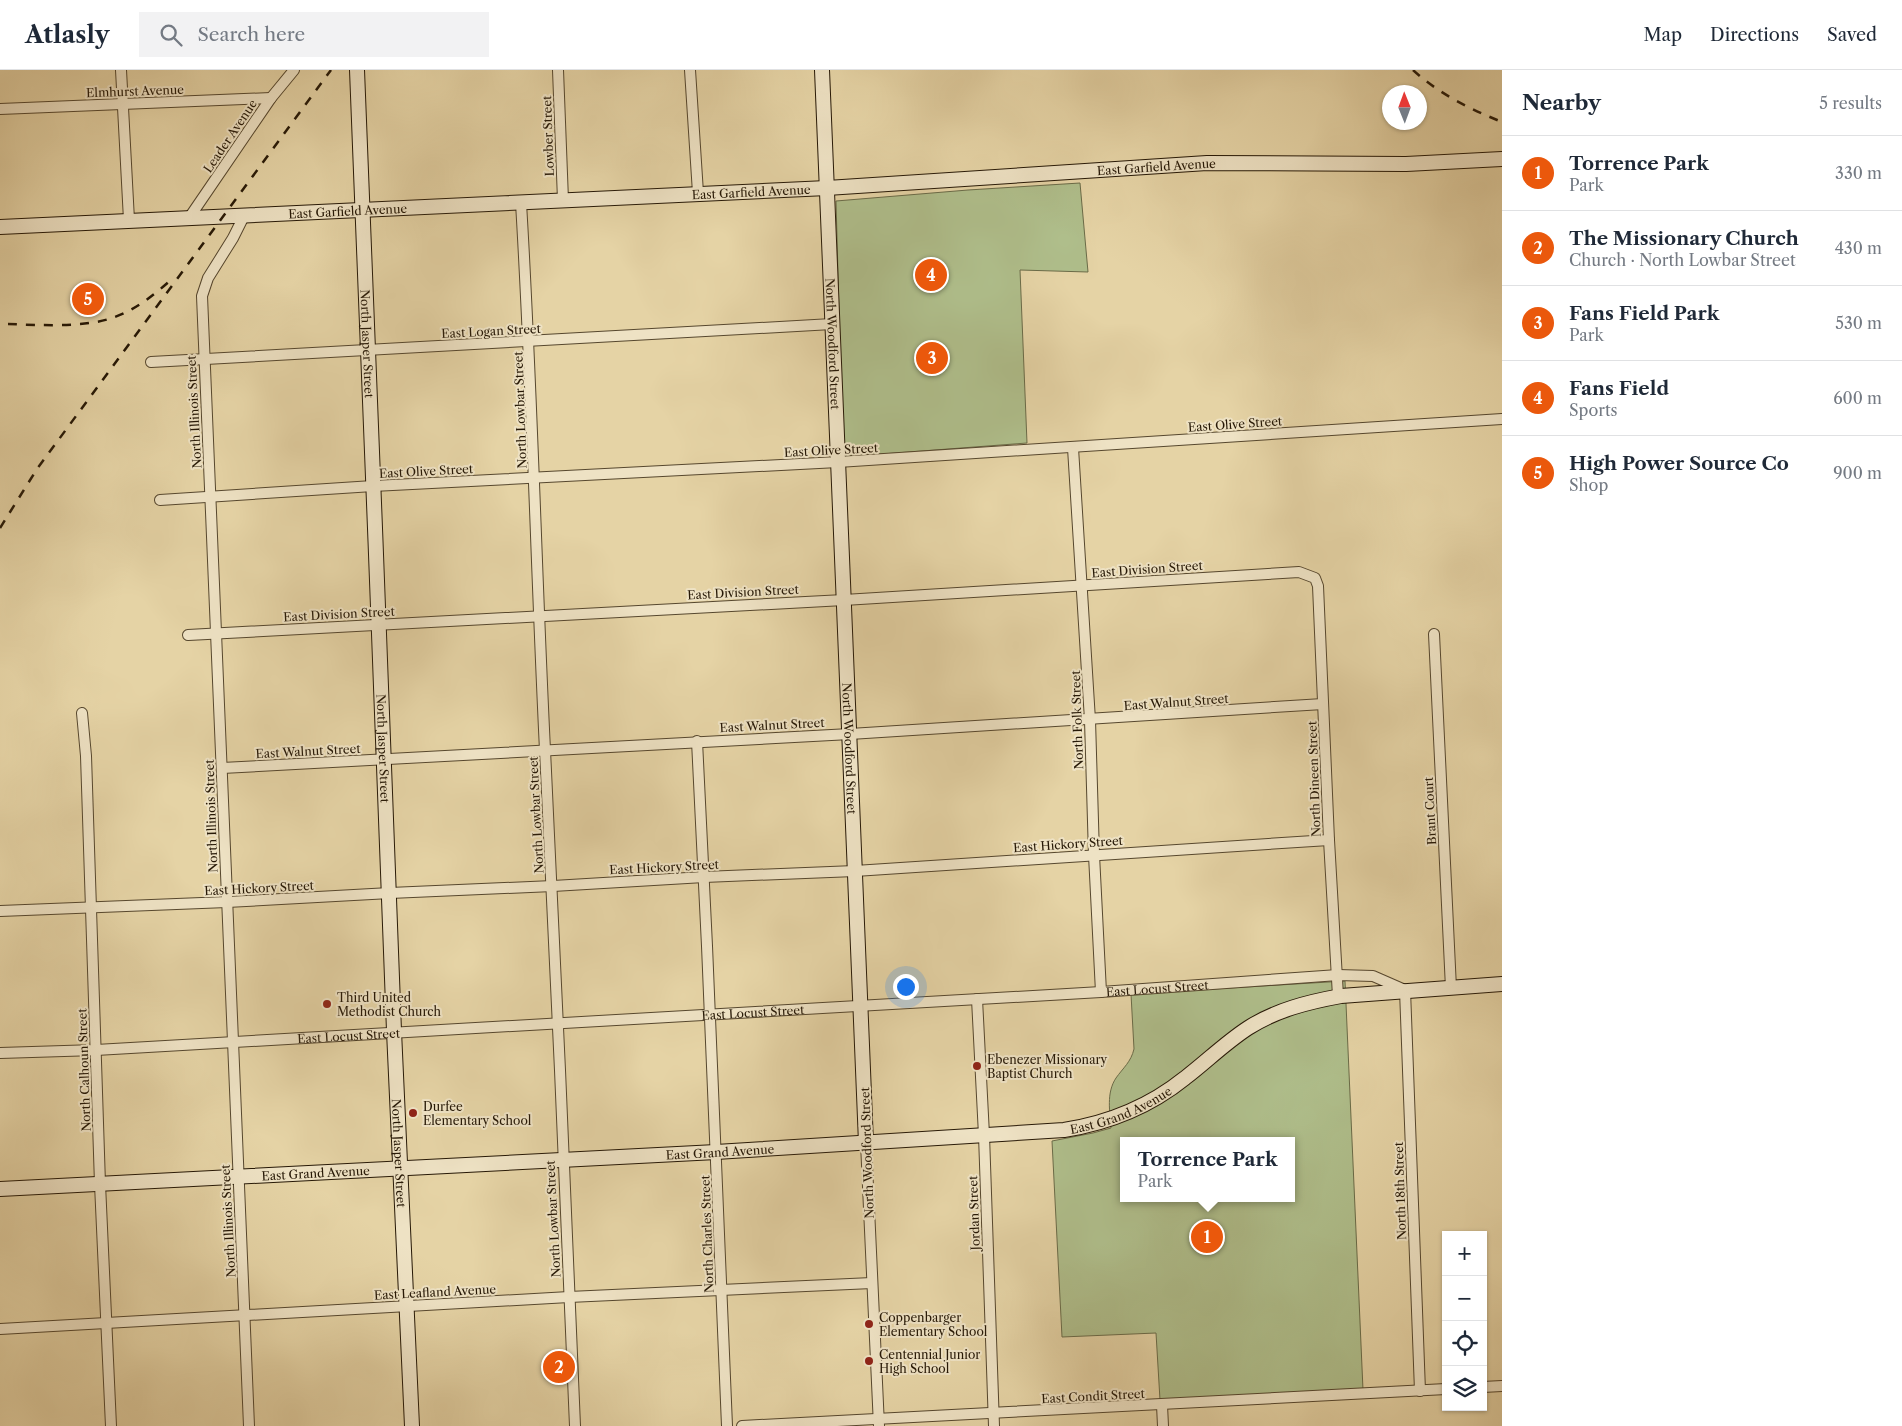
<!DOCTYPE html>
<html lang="en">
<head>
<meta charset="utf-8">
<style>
  :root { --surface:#fff; --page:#f2f2f3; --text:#1f2937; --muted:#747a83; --line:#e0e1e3; --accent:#ea580c }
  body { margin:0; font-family:"Libre Caslon Text",serif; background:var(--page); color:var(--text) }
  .controls { position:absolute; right:15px; bottom:15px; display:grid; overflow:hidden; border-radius:0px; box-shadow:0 1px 4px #0004 }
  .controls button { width:45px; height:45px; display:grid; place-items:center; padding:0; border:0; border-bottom:1px solid var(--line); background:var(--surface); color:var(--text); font:25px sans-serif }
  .compass { position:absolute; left:1382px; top:15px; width:45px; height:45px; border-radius:50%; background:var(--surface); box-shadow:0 1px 4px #0004; rotate:359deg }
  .you { position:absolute; left:905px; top:916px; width:18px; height:18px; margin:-12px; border:4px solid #fff; border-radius:50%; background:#1a73e8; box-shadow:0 0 0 8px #1a73e833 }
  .badge { display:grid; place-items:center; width:32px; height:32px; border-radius:50%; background:var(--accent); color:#fff; font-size:16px; font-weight:700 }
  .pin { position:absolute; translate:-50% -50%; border:2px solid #fff; box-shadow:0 1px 5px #0006 }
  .popup { position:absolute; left:1120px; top:1067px; width:175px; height:65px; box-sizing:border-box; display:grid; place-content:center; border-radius:0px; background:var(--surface); filter:drop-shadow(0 1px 4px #0005); font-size:16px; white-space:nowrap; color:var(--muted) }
  .popup b { font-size:19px; color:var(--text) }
  .popup::after { content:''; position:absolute; left:50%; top:100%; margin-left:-10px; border:10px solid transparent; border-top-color:var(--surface) }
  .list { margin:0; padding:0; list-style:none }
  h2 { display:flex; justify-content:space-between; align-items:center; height:65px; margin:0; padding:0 20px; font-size:21px }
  h2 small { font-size:16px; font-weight:400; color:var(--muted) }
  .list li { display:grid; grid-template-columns:32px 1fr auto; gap:15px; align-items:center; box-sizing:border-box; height:75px; padding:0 20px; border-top:1px solid var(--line) }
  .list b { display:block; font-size:19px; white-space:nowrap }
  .list p { margin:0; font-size:16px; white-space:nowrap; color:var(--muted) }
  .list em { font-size:16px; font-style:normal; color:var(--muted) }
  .icon { flex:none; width:28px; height:28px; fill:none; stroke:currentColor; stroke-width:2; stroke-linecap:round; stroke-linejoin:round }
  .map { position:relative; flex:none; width:1502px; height:1356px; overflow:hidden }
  header { display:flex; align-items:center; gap:30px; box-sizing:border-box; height:70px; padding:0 25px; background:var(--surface); border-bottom:1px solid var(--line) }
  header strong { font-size:24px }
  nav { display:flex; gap:28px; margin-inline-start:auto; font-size:18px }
  .search { width:350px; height:45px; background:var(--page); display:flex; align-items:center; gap:12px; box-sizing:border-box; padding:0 18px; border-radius:0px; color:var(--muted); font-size:19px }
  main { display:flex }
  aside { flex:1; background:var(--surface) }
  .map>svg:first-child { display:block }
  .green { fill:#afbe8b; stroke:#6a6b48; fill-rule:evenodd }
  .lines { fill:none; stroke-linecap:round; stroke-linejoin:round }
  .street-casing { stroke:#56472e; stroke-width:12 }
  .secondary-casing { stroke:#261806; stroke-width:16 }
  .street { stroke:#eee2c4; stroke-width:10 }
  .secondary { stroke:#eee2c4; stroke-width:14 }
  .rail { stroke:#261806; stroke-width:2.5; stroke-dasharray:9 9; stroke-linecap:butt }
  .poi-dot { fill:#8f2418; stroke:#eee2c4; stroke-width:2 }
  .labels { text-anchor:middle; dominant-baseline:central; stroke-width:4; stroke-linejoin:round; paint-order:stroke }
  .street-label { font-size:12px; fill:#261806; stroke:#eee2c4 }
  .poi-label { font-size:12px; fill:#261806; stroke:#eee2c4; text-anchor:start }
</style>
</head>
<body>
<header>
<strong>Atlasly</strong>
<div class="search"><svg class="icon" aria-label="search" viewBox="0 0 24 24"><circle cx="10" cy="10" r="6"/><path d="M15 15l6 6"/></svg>Search here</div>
<nav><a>Map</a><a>Directions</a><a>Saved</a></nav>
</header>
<main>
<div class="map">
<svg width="1502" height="1356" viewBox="0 0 1502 1356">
  <rect width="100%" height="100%" fill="#e5d3a5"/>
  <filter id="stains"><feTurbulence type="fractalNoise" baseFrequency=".004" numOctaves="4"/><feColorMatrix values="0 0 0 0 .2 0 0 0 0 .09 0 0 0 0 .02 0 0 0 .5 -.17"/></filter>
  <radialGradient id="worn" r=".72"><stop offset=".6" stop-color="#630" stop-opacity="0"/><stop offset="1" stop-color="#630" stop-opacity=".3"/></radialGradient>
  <!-- green -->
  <g class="green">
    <path d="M1080,113L1088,202L1020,200L1027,373L843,387L836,131L968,120Z"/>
    <path d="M1345,911L1363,1320L1160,1330L1156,1263L1062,1267L1052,1071L1093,1063L1111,1058C1110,1042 1106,1023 1116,1008C1123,998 1131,992 1134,979L1131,924ZM1123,1071H1291V1128H1123Z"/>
  </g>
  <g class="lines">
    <!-- street casing -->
    <g class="street-casing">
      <g id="street">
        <path d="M121,0L129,150"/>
        <path d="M558,0L563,130"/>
        <path d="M690,0L698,123"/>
        <path d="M0,39L271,28"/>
        <path d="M521,133C532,315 536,497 545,680C557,905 565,1131 575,1356"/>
        <path d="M244,146L233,168L208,208L202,226L249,1356"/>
        <path d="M189,148L271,28L294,0"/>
        <path d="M151,292L832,254"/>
        <path d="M1073,378L1090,650L1094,785L1101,922"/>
        <path d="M160,430L373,416L838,392L1502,349"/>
        <path d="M1434,564L1451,918"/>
        <path d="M188,565L844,530L1299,502L1315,508L1318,516L1329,770L1338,926"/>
        <path d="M82,643L86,686L100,1114L111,1356"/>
        <path d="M697,671L707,876L727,1356"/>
        <path d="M222,698L850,664L1323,634"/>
        <path d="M0,841L227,832L390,823L553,816L704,807L855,801L1329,770"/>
        <path d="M977,929L984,1065L994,1356"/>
        <path id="s1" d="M0,983L96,980L1101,922L1338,905L1373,906L1405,920L1420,1321"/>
        <path d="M866,1073L879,1356"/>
        <path d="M0,1259L569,1227L872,1213"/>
        <path d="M1483,1317L1502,1316"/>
        <path d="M1162,1335L1163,1356"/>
        <path d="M742,1356L1446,1319"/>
      </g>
    </g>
    <!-- secondary casing -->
    <g class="secondary-casing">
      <g id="secondary">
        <path id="s2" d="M357,0C369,320 383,641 394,961C399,1093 407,1224 412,1356"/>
        <path id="s3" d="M822,0L866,1073"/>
        <path id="s4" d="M0,157L827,118L1207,93L1406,94L1502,89"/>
        <path id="s5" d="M0,1119L716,1082L1064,1060C1109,1053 1149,1037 1185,1008C1206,992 1225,973 1248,958C1276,940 1308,932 1341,926L1502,914"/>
      </g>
    </g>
    <!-- street -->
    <use href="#street" class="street"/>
    <!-- secondary -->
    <use href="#secondary" class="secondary"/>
    <!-- rail -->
    <g class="rail">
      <path d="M1413,0C1439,24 1470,39 1502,52"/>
      <path d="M8,254C39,255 86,258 115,247C137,239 155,224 172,209"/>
      <path d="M0,458L37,399L331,0"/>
    </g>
  </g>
  <!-- markers -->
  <g class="poi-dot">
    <circle cx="327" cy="934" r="5"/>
    <circle cx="977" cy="996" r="5"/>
    <circle cx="413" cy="1043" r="5"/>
    <circle cx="869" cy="1254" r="5"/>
    <circle cx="869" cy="1291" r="5"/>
  </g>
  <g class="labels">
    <!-- street labels -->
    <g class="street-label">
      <text transform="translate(135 21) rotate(-2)">Elmhurst Avenue</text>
      <text transform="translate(230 66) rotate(-56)">Leader Avenue</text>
      <text transform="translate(548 66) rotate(-92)">Lowber Street</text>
      <text stroke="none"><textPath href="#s4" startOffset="1158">East Garfield Avenue</textPath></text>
      <text stroke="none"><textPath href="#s4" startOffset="752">East Garfield Avenue</textPath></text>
      <text stroke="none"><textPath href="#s4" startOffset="348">East Garfield Avenue</textPath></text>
      <text transform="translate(491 261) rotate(-3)">East Logan Street</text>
      <text stroke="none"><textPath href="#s2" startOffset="274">North Jasper Street</textPath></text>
      <text stroke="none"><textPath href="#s3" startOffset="274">North Woodford Street</textPath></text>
      <text transform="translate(520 340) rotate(-92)">North Lowbar Street</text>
      <text transform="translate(194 342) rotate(-93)">North Illinois Street</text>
      <text transform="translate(1235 354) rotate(-4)">East Olive Street</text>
      <text transform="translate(831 380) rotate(-3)">East Olive Street</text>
      <text transform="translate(426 401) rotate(-3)">East Olive Street</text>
      <text transform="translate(1147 499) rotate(-4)">East Division Street</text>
      <text transform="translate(743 522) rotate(-3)">East Division Street</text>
      <text transform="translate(339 544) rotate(-3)">East Division Street</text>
      <text transform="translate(1176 632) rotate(-4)">East Walnut Street</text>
      <text transform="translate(1077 650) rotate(-92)">North Folk Street</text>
      <text transform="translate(772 655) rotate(-3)">East Walnut Street</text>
      <text stroke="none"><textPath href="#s2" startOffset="679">North Jasper Street</textPath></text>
      <text stroke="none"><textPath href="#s3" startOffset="679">North Woodford Street</textPath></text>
      <text transform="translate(308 681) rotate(-3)">East Walnut Street</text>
      <text transform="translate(1314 709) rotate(-92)">North Dineen Street</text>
      <text transform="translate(1430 741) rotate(-93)">Brant Court</text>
      <text transform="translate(536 745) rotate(-93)">North Lowbar Street</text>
      <text transform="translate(211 746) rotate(-92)">North Illinois Street</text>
      <text transform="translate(1068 774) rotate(-4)">East Hickory Street</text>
      <text transform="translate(664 797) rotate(-3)">East Hickory Street</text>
      <text transform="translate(259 818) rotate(-3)">East Hickory Street</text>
      <text stroke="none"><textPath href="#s1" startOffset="1159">East Locust Street</textPath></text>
      <text stroke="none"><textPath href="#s1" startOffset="754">East Locust Street</textPath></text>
      <text stroke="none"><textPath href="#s1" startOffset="349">East Locust Street</textPath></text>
      <text transform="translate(84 1000) rotate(-92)">North Calhoun Street</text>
      <text stroke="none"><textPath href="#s5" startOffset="1126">East Grand Avenue</textPath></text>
      <text stroke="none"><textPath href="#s5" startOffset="721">East Grand Avenue</textPath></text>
      <text stroke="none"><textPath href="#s2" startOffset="1084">North Jasper Street</textPath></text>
      <text transform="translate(867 1083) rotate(-92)">North Woodford Street</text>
      <text stroke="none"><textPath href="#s5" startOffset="316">East Grand Avenue</textPath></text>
      <text transform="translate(1400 1121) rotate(-92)">North 18th Street</text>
      <text transform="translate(974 1143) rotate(-92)">Jordan Street</text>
      <text transform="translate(553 1149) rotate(-93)">North Lowbar Street</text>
      <text transform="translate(228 1151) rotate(-93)">North Illinois Street</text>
      <text transform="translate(707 1164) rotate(-92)">North Charles Street</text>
      <text transform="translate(435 1222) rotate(-3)">East Leafland Avenue</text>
      <text transform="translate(1093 1326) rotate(-3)">East Condit Street</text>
    </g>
    <!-- poi labels -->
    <g class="poi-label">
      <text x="337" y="927">Third United<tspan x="337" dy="14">Methodist Church</tspan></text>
      <text x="987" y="989">Ebenezer Missionary<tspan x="987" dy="14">Baptist Church</tspan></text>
      <text x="423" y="1036">Durfee<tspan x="423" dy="14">Elementary School</tspan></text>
      <text x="879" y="1247">Coppenbarger<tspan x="879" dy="14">Elementary School</tspan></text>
      <text x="879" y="1284">Centennial Junior<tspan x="879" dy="14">High School</tspan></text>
    </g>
  </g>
  <rect width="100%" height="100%" filter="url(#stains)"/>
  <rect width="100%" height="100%" fill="url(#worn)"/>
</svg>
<div class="controls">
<button>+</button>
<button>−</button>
<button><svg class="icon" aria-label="locate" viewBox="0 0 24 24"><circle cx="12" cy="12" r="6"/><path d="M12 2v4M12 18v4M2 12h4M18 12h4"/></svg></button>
<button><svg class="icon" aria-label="layers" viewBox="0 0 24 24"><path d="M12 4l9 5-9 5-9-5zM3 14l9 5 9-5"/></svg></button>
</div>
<svg class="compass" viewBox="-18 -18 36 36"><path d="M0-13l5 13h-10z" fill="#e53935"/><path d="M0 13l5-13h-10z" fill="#747a83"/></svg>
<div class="you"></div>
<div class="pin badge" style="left:1207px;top:1167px">1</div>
<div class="popup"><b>Torrence Park</b>Park</div>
<div class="pin badge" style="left:559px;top:1297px">2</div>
<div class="pin badge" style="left:932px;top:288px">3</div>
<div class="pin badge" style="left:931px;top:205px">4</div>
<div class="pin badge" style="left:88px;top:229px">5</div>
</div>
<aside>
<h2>Nearby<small>5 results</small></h2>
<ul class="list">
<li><span class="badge">1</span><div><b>Torrence Park</b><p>Park</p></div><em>330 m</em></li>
<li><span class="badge">2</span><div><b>The Missionary Church</b><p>Church · North Lowbar Street</p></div><em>430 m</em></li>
<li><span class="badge">3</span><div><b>Fans Field Park</b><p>Park</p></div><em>530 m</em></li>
<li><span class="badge">4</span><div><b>Fans Field</b><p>Sports</p></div><em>600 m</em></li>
<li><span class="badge">5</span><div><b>High Power Source Co</b><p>Shop</p></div><em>900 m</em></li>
</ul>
</aside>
</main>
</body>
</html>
